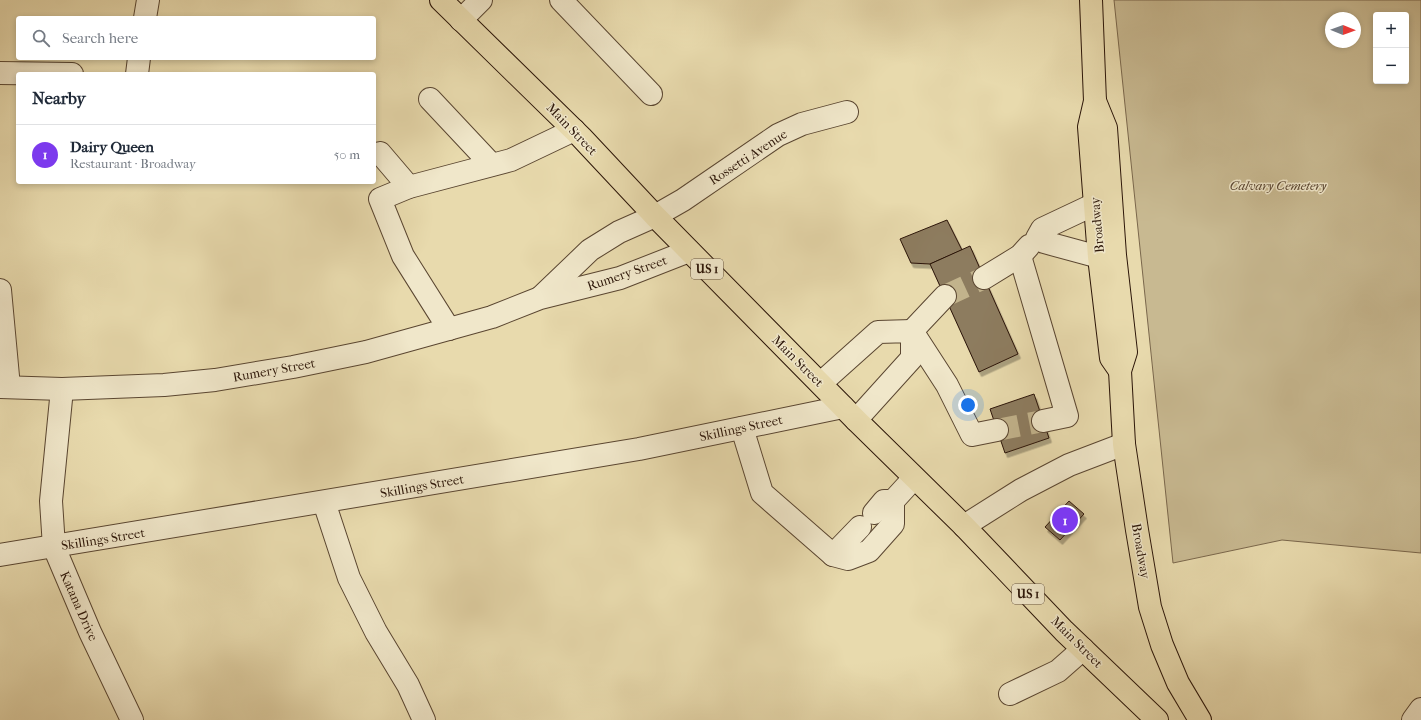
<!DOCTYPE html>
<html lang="en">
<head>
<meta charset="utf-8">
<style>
  :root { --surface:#fff; --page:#f2f2f3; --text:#1f2937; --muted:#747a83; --line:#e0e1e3; --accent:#7c3aed }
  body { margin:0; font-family:"IM FELL French Canon",serif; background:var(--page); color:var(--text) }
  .controls { position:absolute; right:12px; top:12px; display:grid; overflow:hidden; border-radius:4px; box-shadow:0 2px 6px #0003 }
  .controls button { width:36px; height:36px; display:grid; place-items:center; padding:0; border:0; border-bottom:1px solid var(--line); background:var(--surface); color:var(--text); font:20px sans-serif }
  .compass { position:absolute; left:1325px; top:12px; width:36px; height:36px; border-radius:50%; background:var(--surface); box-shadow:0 2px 6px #0003; rotate:91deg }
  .you { position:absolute; left:968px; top:405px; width:14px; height:14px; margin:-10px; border:3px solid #fff; border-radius:50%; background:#1a73e8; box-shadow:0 0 0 6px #1a73e833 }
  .badge { display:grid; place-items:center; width:26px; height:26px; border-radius:50%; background:var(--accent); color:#fff; font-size:13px; font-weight:700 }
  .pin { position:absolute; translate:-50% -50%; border:2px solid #fff; box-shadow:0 1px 4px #0006 }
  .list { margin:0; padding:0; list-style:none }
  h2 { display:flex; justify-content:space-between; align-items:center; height:52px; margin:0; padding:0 16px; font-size:17px }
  h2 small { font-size:13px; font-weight:400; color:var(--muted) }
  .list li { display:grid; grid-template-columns:26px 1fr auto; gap:12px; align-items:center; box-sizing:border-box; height:60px; padding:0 16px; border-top:1px solid var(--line) }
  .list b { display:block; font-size:15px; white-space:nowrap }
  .list p { margin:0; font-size:13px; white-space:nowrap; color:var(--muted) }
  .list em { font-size:13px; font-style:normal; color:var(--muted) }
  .icon { flex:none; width:22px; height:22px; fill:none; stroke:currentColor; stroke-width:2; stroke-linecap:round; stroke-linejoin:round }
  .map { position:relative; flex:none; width:1421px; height:720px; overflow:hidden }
  .search { position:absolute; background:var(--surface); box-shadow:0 2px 6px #0003; left:16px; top:16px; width:360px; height:44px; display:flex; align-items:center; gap:10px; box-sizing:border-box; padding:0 14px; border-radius:4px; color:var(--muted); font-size:15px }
  .panel { position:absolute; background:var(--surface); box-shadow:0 2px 6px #0003; left:16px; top:72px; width:360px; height:112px; border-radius:4px }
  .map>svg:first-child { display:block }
  .green { fill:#c8b991; stroke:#7a674c; fill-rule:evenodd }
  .building { fill:#8d7b5e; stroke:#2b1508; filter:url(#shadow) }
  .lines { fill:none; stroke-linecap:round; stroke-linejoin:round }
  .minor-tunnel { stroke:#c2b38c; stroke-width:22; stroke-dasharray:22 11; stroke-linecap:butt }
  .minor-casing { stroke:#5a4631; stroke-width:24 }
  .major-casing { stroke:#2b1508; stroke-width:24 }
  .minor { stroke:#f0e7ca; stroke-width:22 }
  .major { stroke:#e8daad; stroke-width:22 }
  .labels { text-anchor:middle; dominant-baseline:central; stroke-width:3; stroke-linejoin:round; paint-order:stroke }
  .shield { fill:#f0e7ca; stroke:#665442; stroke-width:1 }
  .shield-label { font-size:12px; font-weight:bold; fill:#2b1508 }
  .street-label { font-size:13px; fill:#2b1508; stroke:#f0e7ca }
  .park-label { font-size:13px; font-style:italic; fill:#5a4631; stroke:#f0e7ca }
</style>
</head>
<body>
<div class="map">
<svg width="1421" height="720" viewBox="0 0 1421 720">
  <defs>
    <filter id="shadow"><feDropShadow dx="2.5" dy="4.5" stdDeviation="0" flood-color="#0004"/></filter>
  </defs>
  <rect width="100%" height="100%" fill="#e8daad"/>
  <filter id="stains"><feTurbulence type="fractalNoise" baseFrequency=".005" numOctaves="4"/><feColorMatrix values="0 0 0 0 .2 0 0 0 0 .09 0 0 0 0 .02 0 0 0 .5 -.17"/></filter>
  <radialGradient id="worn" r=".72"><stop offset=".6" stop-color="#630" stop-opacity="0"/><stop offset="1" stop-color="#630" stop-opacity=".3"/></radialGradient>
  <!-- green -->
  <path class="green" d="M1114,0H1421V553L1282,540L1173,563ZM1376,15H1406V81H1376ZM1331,18H1355V42H1331Z"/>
  <!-- building -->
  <g class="building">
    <path d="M947,220L962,250L930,264L911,263L900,239Z"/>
    <path d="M970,246L1018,354L979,372L930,264Z"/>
    <path d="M1034,394L1049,438L1005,453L990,409Z"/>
    <path d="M1069,501L1084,514L1060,540L1045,527Z"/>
  </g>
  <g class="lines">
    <!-- minor-tunnel -->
    <g class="minor-tunnel">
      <path d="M945,296L984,278"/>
      <path d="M997,430L1043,421"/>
    </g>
    <!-- minor casing -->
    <g class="minor-casing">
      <g id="minor">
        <path d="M561,0L651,94"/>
        <path d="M145,18L148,0"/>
        <path d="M461,20L481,0"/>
        <path d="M0,73L72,74"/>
        <path d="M137,74L139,58"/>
        <path d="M430,99L491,164"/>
        <path d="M380,153L409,187"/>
        <path d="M1095,204L1042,229L1037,238L1044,242L1099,257"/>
        <path d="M1020,256L1067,416L1043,421"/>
        <path d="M984,278L1020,256L1029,246"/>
        <path d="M0,290L9,387"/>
        <path d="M945,296L912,331L947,385L972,435L997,430"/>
        <path d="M541,297L590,250L619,232L655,216L683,200L778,135L802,124L847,112"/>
        <path d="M449,329L403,256L380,199L409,187L511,160L574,130"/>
        <path d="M821,383L878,332L912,331V358L856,420"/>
        <path d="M0,387L62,389L164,385L215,380L293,367L366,352L492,317L540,298L620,278L689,251"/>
        <path d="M62,389L51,501L54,547L90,632L132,720"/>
        <path d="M742,428L762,493L833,555L848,559L869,551L893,524V501L914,478"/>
        <path d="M324,502L349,578L376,632L408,685L424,720"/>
        <path d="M874,513L884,501H893"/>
        <path d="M964,526L1021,490L1069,465L1124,444"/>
        <path d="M0,555L639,449L843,407"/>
        <path d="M833,555L860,527"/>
        <path d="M1010,694L1058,671L1083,649"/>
        <path d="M1413,720L1421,709"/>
      </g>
    </g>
    <!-- major casing -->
    <g class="major-casing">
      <g id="major">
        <path d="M441,0L581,137L655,216L856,420L964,526L1064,631L1157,720"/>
        <path d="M1091,0L1095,101L1089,127L1099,257L1111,358L1120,371"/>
        <path d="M1095,101L1106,128L1115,255L1126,352L1120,371L1124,444L1137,530L1150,607L1162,645L1178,683L1200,720"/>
      </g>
    </g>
    <!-- minor -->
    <use href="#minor" class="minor"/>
    <!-- major -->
    <use href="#major" class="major"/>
  </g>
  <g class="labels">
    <!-- shield labels -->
    <g class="shield">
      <rect x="691" y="259" width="32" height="20" rx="3"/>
      <rect x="1012" y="584" width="32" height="20" rx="3"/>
    </g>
    <g class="shield-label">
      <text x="707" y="269">US 1</text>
      <text x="1028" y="594">US 1</text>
    </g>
    <!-- street labels -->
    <g class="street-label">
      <text transform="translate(572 129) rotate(46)">Main Street</text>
      <text transform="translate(748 157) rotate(-33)">Rossetti Avenue</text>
      <text transform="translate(1097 225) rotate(-95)">Broadway</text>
      <text transform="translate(627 273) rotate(-19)">Rumery Street</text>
      <text transform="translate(798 361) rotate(45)">Main Street</text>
      <text transform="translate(274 370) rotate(-10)">Rumery Street</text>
      <text transform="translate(741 428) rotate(-12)">Skillings Street</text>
      <text transform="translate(422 486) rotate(-10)">Skillings Street</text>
      <text transform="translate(103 539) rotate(-9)">Skillings Street</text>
      <text transform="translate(1141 551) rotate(80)">Broadway</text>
      <text transform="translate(79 606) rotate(66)">Katana Drive</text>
      <text transform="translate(1077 642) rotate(45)">Main Street</text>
    </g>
    <!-- park labels -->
    <g class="park-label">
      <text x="1278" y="185">Calvary Cemetery</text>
    </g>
  </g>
  <rect width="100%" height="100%" filter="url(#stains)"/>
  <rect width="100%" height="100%" fill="url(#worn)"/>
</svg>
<div class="controls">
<button>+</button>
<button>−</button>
</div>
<svg class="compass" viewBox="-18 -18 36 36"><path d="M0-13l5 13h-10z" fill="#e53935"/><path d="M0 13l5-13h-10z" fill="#747a83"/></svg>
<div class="you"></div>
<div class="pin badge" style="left:1065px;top:520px">1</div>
<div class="search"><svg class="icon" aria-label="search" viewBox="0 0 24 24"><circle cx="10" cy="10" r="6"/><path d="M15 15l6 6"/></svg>Search here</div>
<section class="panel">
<h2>Nearby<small></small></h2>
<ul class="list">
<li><span class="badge">1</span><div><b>Dairy Queen</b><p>Restaurant · Broadway</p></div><em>50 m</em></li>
</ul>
</section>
</div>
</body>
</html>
